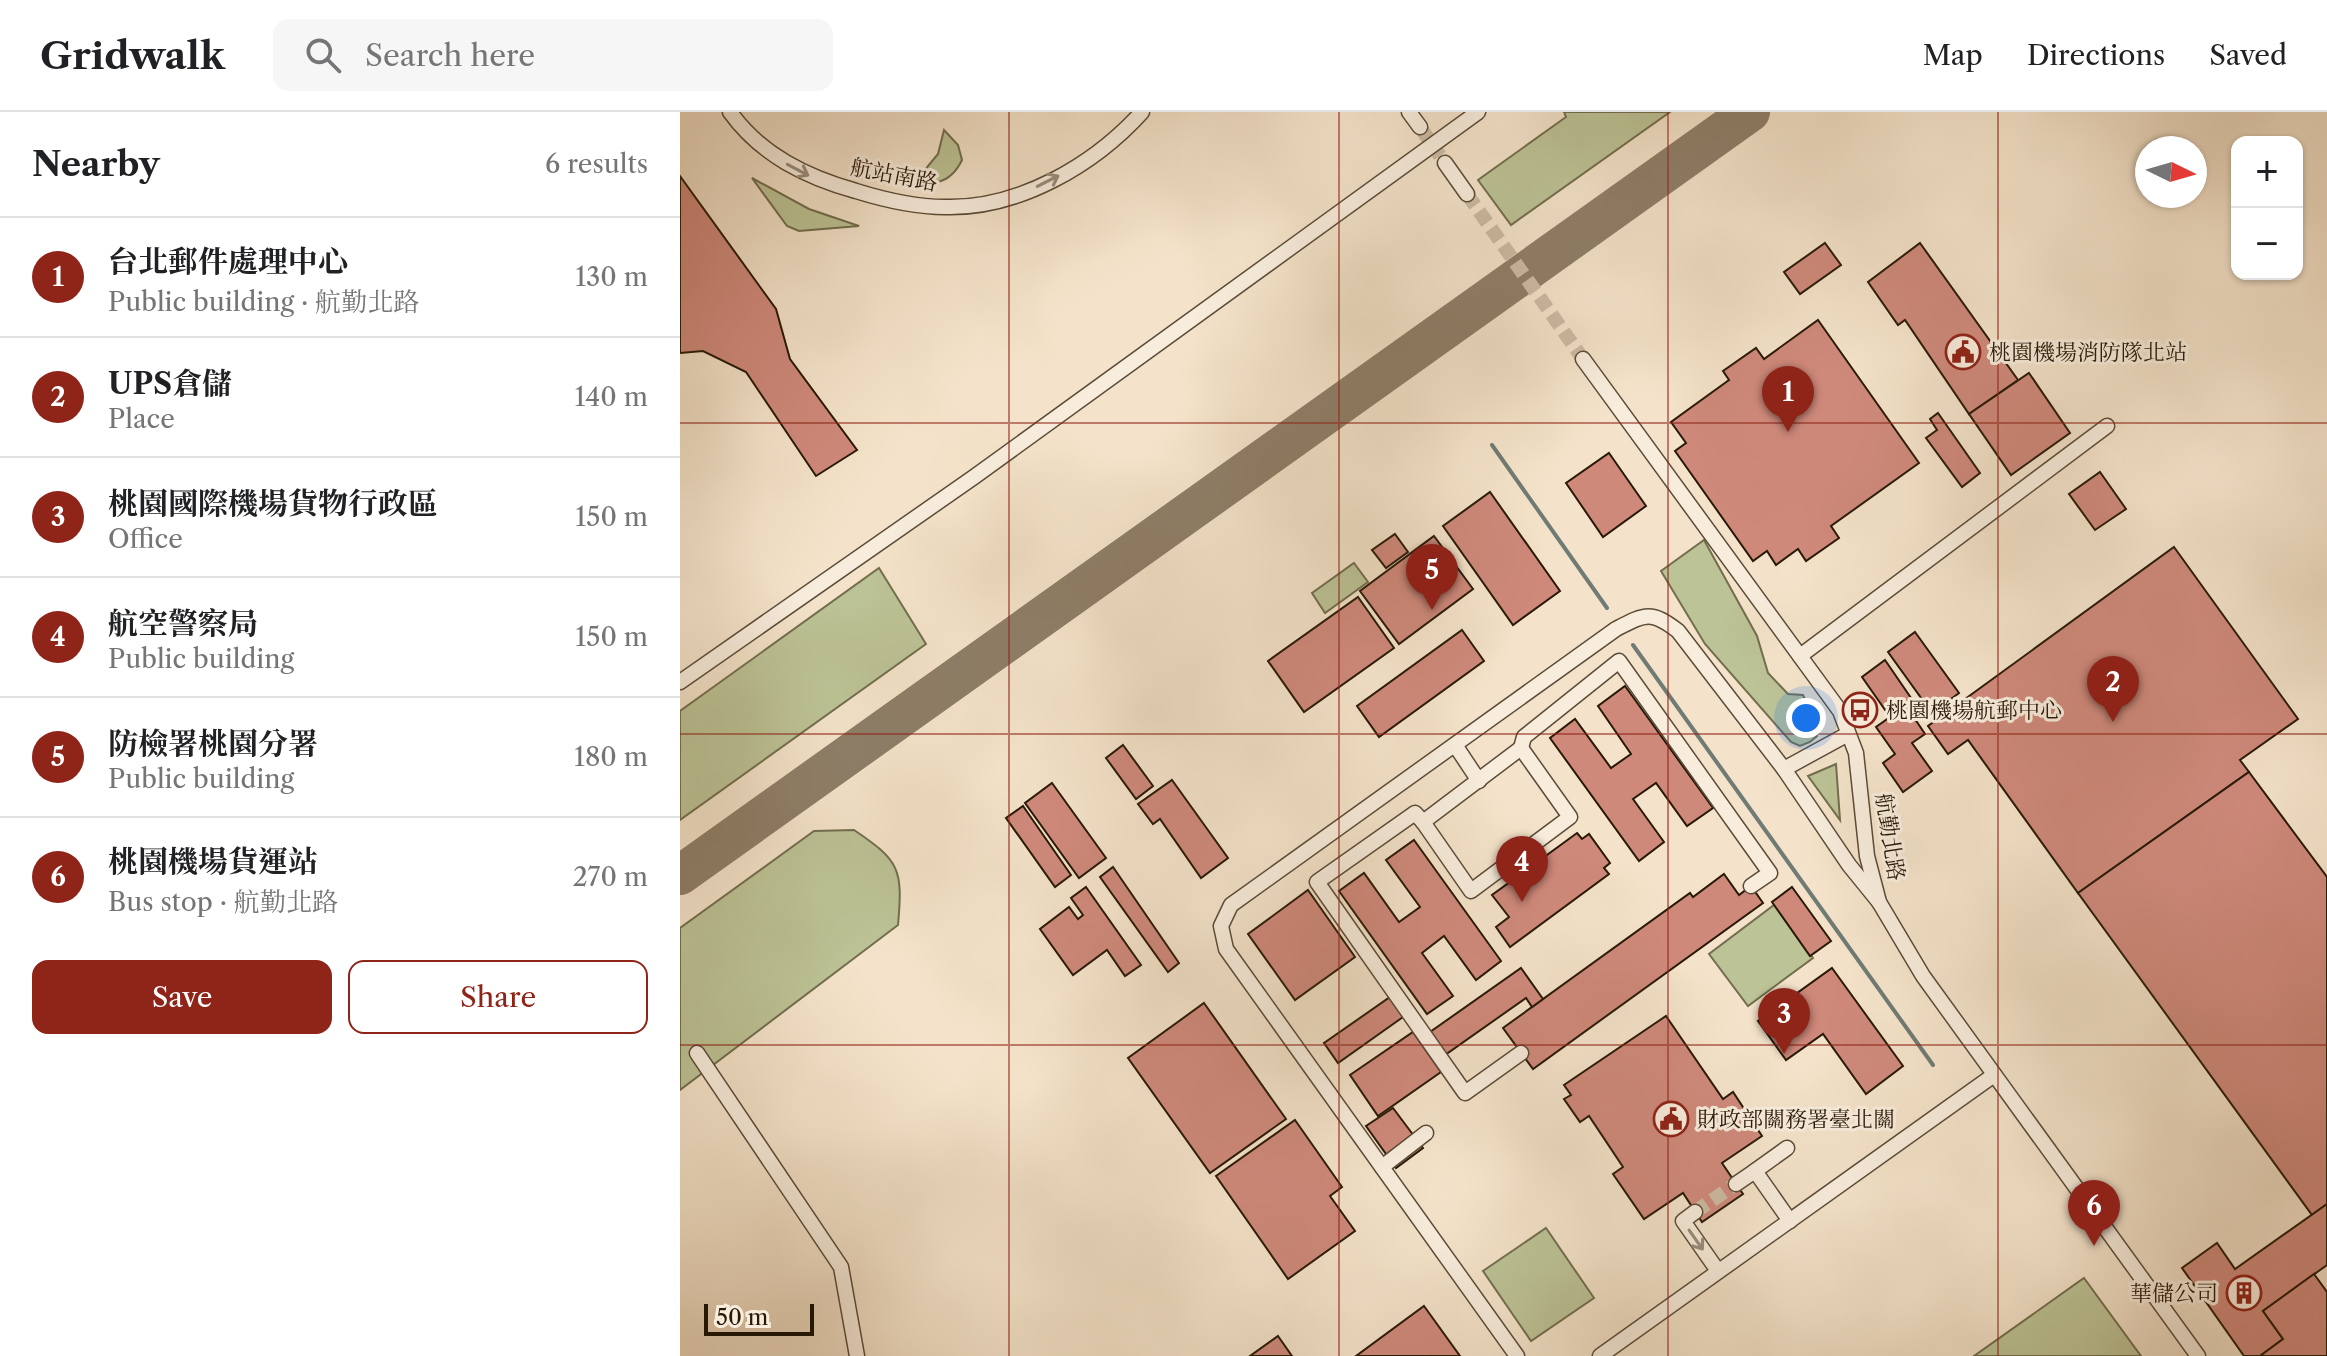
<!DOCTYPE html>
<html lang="en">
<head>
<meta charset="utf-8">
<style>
  :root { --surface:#fff; --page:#f6f6f6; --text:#202124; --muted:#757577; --line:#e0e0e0; --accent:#8f2418 }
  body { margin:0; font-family:"Libre Caslon Text","Noto Serif TC",serif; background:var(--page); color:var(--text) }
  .controls { position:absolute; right:24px; top:24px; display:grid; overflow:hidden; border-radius:16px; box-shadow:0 2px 6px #0004 }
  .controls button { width:72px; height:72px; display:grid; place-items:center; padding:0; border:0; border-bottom:2px solid var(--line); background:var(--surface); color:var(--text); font:40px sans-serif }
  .compass { position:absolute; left:1455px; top:24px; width:72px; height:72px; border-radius:50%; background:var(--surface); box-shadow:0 2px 6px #0004; rotate:95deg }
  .scale { position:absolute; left:24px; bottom:20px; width:110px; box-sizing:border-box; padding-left:8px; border:4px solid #281907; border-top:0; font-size:22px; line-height:28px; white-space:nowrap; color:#281907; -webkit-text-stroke:6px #f8eddd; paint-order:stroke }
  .you { position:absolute; left:1126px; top:606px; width:28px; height:28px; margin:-20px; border:6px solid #fff; border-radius:50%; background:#1a73e8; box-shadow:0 0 0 12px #1a73e833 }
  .badge { display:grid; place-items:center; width:52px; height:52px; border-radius:50%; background:var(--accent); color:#fff; font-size:26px; font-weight:700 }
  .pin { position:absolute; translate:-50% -66px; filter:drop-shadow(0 2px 4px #0008) }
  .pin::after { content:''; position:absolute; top:42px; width:28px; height:24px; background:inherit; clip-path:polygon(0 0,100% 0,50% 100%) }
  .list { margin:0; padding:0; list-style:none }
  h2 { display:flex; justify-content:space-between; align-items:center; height:104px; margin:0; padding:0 32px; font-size:34px }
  h2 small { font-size:26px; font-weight:400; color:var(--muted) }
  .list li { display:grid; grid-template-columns:52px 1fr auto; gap:24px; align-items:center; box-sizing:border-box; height:120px; padding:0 32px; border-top:2px solid var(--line) }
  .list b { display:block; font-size:30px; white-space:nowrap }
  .list p { margin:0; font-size:26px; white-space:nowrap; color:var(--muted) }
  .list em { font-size:26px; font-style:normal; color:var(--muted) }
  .actions { display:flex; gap:16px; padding:24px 32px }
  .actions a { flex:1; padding:18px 0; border:2px solid var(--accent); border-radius:16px; text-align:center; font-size:28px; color:var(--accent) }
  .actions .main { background:var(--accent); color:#fff }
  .icon { flex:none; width:44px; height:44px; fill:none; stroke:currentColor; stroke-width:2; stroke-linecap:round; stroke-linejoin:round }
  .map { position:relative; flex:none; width:1647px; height:1244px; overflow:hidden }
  header { display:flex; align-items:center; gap:48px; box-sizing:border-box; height:112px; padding:0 40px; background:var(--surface); border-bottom:2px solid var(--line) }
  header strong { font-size:38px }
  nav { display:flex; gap:44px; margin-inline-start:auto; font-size:28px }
  .search { width:560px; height:72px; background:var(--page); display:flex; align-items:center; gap:20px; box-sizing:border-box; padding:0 28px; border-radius:16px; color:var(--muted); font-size:30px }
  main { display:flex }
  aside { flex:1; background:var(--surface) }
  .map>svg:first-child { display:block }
  .green { fill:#bcc396; stroke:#726e4e; stroke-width:2 }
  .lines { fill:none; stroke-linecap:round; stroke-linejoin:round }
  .stream { stroke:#6f7b74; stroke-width:4 }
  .taxiway { stroke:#8e7e68; stroke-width:40 }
  .building { fill:#cf897b; stroke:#281907; stroke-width:2 }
  .minor-tunnel { stroke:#cbbba3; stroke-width:14; stroke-dasharray:14 7; stroke-linecap:butt }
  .minor-casing { stroke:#5b4c38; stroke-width:17 }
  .minor { stroke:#f8eddd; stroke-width:14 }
  .oneway { stroke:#9a8e7d }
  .grid { fill:none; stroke:#8f2418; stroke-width:2; stroke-opacity:0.55 }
  .labels { text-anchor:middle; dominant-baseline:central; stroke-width:6; stroke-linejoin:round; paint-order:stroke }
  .street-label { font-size:22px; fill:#281907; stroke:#f8eddd }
  .poi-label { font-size:22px; fill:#281907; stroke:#f8eddd; text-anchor:start }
</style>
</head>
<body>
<header>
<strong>Gridwalk</strong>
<div class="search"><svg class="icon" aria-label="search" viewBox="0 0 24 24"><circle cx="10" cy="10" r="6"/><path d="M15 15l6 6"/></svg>Search here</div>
<nav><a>Map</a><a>Directions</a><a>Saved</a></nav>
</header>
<main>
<aside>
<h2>Nearby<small>6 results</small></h2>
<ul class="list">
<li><span class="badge">1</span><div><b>台北郵件處理中心</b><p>Public building · 航勤北路</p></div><em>130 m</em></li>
<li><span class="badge">2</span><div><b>UPS倉儲</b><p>Place</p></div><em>140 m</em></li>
<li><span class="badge">3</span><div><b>桃園國際機場貨物行政區</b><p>Office</p></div><em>150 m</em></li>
<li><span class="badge">4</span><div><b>航空警察局</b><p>Public building</p></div><em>150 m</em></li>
<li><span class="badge">5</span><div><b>防檢署桃園分署</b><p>Public building</p></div><em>180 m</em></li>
<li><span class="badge">6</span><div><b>桃園機場貨運站</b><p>Bus stop · 航勤北路</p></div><em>270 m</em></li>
</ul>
<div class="actions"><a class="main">Save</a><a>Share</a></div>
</aside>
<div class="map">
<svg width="1647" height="1244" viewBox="0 0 1647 1244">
  <rect width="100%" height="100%" fill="#f4e3ca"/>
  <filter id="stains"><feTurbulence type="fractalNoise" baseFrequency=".0025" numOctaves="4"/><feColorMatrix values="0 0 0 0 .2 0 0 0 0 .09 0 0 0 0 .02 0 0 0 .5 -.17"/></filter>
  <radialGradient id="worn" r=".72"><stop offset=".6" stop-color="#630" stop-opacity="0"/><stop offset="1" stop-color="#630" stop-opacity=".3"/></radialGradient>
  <!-- green -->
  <g class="green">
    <path d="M884,0H990L831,113L798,68L886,5Z"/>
    <path d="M264,18L278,33L282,48C267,79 244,71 214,69L239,65L258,42Z"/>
    <path d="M72,66L129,97L179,114L119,119L107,114Z"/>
    <path d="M1024,428L1077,524L1088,561L1108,582L1123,583L1134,607L1137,624L1130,630L1120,634L1111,630L1025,532L981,459Z"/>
    <path d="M674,451L688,470L645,501L632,481Z"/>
    <path d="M199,456L246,532L0,708V599Z"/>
    <path d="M1156,652L1160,708L1128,664Z"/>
    <path d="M174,718C220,749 223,757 218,813L0,978V816L134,719Z"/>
    <path d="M1094,793L1133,846L1068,894L1029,842Z"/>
    <path d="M866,1116L914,1186L851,1229L803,1159Z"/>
    <path d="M1404,1166L1461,1244H1294Z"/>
  </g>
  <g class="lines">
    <!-- stream -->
    <g class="stream">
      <path d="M812,333L927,496"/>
      <path d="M953,533L1253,953"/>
    </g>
    <!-- taxiway -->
    <path class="taxiway" d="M0,763L1070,0"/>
  </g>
  <!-- building -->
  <g class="building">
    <path d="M0,64L96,197L110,247L177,338L136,364L66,260L23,239L0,241Z"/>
    <path d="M1145,131L1161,153L1120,182L1104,160Z"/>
    <path d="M1240,131L1338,268L1289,302L1225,208L1218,213L1188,170Z"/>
    <path d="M1138,208L1239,351L1151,414L1159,426L1126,449L1118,437L1096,453L1087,439L1073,449L995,339L1006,331L991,310L1049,268L1043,259L1076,236L1084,247Z"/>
    <path d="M1349,261L1390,321L1331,363L1289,302Z"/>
    <path d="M1258,301L1300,361L1282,375L1246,326L1257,318L1250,307Z"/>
    <path d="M929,341L966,394L923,425L886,371Z"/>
    <path d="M1420,360L1446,397L1415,418L1389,382Z"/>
    <path d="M810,380L880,479L833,513L763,414Z"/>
    <path d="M715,422L728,440L706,456L692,438Z"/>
    <path d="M754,424L793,477L719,532L680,479Z"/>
    <path d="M1494,435L1618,607L1560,648L1569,660L1398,781L1288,628L1268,642L1248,614Z"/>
    <path d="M678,485L714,536L624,600L588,549Z"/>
    <path d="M782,518L804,549L699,625L677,594Z"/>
    <path d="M1235,520L1279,581L1252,601L1208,540Z"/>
    <path d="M1205,548L1242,602L1235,607L1245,622L1232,631L1252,659L1223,680L1203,651L1215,642L1196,615L1210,605L1182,565Z"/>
    <path d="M945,574L1033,696L1007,714L976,671L953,687L984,730L959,749L870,626L895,607L931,656L951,642L918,594Z"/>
    <path d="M443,633L473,674L456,687L426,646Z"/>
    <path d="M1569,660L1647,765V1092L1632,1103L1398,781Z"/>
    <path d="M492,668L548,746L521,766L480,707L473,712L458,692Z"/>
    <path d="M372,671L426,746L399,766L345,691Z"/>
    <path d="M343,694L391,763L375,775L326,706Z"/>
    <path d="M897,721L902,727L909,722L930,751L924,756L929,762L830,835L816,815L829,805L812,783Z"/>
    <path d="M734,728L821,849L796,868L764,824L742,841L773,884L747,902L659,779L684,761L719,810L740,795L706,748Z"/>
    <path d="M433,755L499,851L488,860L420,765Z"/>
    <path d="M1044,762L1059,783L1071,774L1083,791L853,957L823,916L1010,781L1013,785Z"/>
    <path d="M406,775L461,853L445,864L427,838L393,863L360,817L389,795L398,807L403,803L391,786Z"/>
    <path d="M1112,775L1151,829L1130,844L1092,790Z"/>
    <path d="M628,778L675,845L615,888L568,822Z"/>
    <path d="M841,856L863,887L852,895L846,886L765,943L750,920Z"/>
    <path d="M1152,856L1223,954L1186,982L1143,922L1106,948L1078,909Z"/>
    <path d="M710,885L723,905L658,951L644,931Z"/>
    <path d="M524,891L606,1007L530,1061L448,946Z"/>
    <path d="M986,904L1043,987L1053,980L1082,1024L1042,1051L1063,1082L1022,1110L1003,1081L964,1107L933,1062L943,1055L909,1004L900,1010L884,987L891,983L884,973Z"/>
    <path d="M733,920L761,960L698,1004L670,963Z"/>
    <path d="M713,996L743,1036L716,1056L686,1014Z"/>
    <path d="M615,1008L662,1075L650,1084L675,1119L608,1167L536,1064Z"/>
    <path d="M1647,1092V1153L1583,1199L1603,1227L1580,1244H1564L1502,1156L1537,1131L1555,1157Z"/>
    <path d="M1634,1162L1647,1180V1244H1580L1603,1227L1583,1199Z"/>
    <path d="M744,1194L780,1244H676Z"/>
    <path d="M598,1224L612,1244H570Z"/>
  </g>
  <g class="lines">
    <!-- minor-tunnel -->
    <g class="minor-tunnel">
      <path d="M740,15L765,51"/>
      <path d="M787,82L903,247"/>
      <path d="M1015,1100L1056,1072"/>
    </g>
    <!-- minor casing -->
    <g class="minor-casing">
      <g id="minor">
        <path d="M50,0C81,43 126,65 176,79C205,88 234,95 265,95C339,97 414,53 462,0"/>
        <path d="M729,0L740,15"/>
        <path d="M765,51L787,82"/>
        <path d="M903,247L1160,599L1176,641L1187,744L1199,790L1243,864L1518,1244"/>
        <path d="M1120,544L1427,314"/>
        <path d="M0,570L294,365L798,0"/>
        <path d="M775,633L799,669"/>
        <path d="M841,636L844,625L939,549L1090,761L1071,774"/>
        <path d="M841,636L890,705L791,779L743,710Z"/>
        <path d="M1104,657L1168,622"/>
        <path d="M743,710L735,701L637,770L785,981L841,941"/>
        <path d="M17,941L161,1155L177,1244"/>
        <path d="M702,1055L746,1021"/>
        <path d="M1075,1059L1107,1036"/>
        <path d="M1056,1072L1075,1059L1110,1109"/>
        <path d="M1015,1100L1003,1109L1038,1159"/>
        <path d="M837,1244L546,837L541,814L551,793L936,517C965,502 971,498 998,519L1104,657L1169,753L1199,790"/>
        <path d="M920,1244L1314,963"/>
      </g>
    </g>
    <!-- minor -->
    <use href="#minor" class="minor"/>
  </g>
  <!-- one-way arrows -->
  <defs><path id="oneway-shaft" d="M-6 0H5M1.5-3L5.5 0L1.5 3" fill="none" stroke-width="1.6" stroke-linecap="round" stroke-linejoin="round" transform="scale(2)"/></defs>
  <g class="oneway">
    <use href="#oneway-shaft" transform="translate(118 58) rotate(28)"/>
    <use href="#oneway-shaft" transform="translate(368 69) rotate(-27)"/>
    <use href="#oneway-shaft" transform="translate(1016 1128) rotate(55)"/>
  </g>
  <!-- grid -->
  <path class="grid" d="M329,0V1244M659,0V1244M988,0V1244M1318,0V1244M0,311H1647M0,622H1647M0,933H1647"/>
  <!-- icons -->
  <defs>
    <g id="civic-ring" transform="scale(1.8)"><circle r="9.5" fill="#f8eddd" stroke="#8f2418" stroke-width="1.5"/><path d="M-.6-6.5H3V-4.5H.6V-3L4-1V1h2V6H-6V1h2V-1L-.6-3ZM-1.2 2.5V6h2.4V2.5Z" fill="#8f2418"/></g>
    <g id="bus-ring" transform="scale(1.8)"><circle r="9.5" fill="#f8eddd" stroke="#8f2418" stroke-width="1.5"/><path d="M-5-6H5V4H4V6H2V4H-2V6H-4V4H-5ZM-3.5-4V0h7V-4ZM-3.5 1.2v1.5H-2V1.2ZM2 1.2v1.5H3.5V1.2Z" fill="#8f2418"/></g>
    <g id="building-ring" transform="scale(1.8)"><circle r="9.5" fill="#f8eddd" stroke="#8f2418" stroke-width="1.5"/><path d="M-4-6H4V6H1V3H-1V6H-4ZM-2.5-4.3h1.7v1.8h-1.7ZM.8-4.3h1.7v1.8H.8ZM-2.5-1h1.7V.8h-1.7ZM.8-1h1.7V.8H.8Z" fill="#8f2418"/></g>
  </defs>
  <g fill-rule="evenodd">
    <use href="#civic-ring" x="1283" y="240"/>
    <use href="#bus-ring" x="1180" y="598"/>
    <use href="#civic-ring" x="991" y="1007"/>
    <use href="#building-ring" x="1564" y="1181"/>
  </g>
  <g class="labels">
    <!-- street labels -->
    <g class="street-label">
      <text transform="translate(214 63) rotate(11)">航站南路</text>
      <text transform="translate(1210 725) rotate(81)">航勤北路</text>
    </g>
    <!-- poi labels -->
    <g class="poi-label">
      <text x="1309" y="240">桃園機場消防隊北站</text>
      <text x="1206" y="598">桃園機場航郵中心</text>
      <text x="1017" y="1007">財政部關務署臺北關</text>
      <text x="1538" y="1181" text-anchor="end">華儲公司</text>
    </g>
  </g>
  <rect width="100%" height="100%" filter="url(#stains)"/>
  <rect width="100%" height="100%" fill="url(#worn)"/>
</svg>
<div class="controls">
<button>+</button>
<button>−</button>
</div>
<svg class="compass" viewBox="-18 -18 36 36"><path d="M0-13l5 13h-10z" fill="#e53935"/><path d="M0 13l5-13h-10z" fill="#757577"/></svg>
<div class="scale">50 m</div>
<div class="you"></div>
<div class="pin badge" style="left:1108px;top:320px">1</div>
<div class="pin badge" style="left:1433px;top:610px">2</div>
<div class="pin badge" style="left:1104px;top:942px">3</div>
<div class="pin badge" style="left:842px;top:790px">4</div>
<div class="pin badge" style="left:752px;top:498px">5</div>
<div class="pin badge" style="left:1414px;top:1134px">6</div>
</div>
</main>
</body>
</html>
